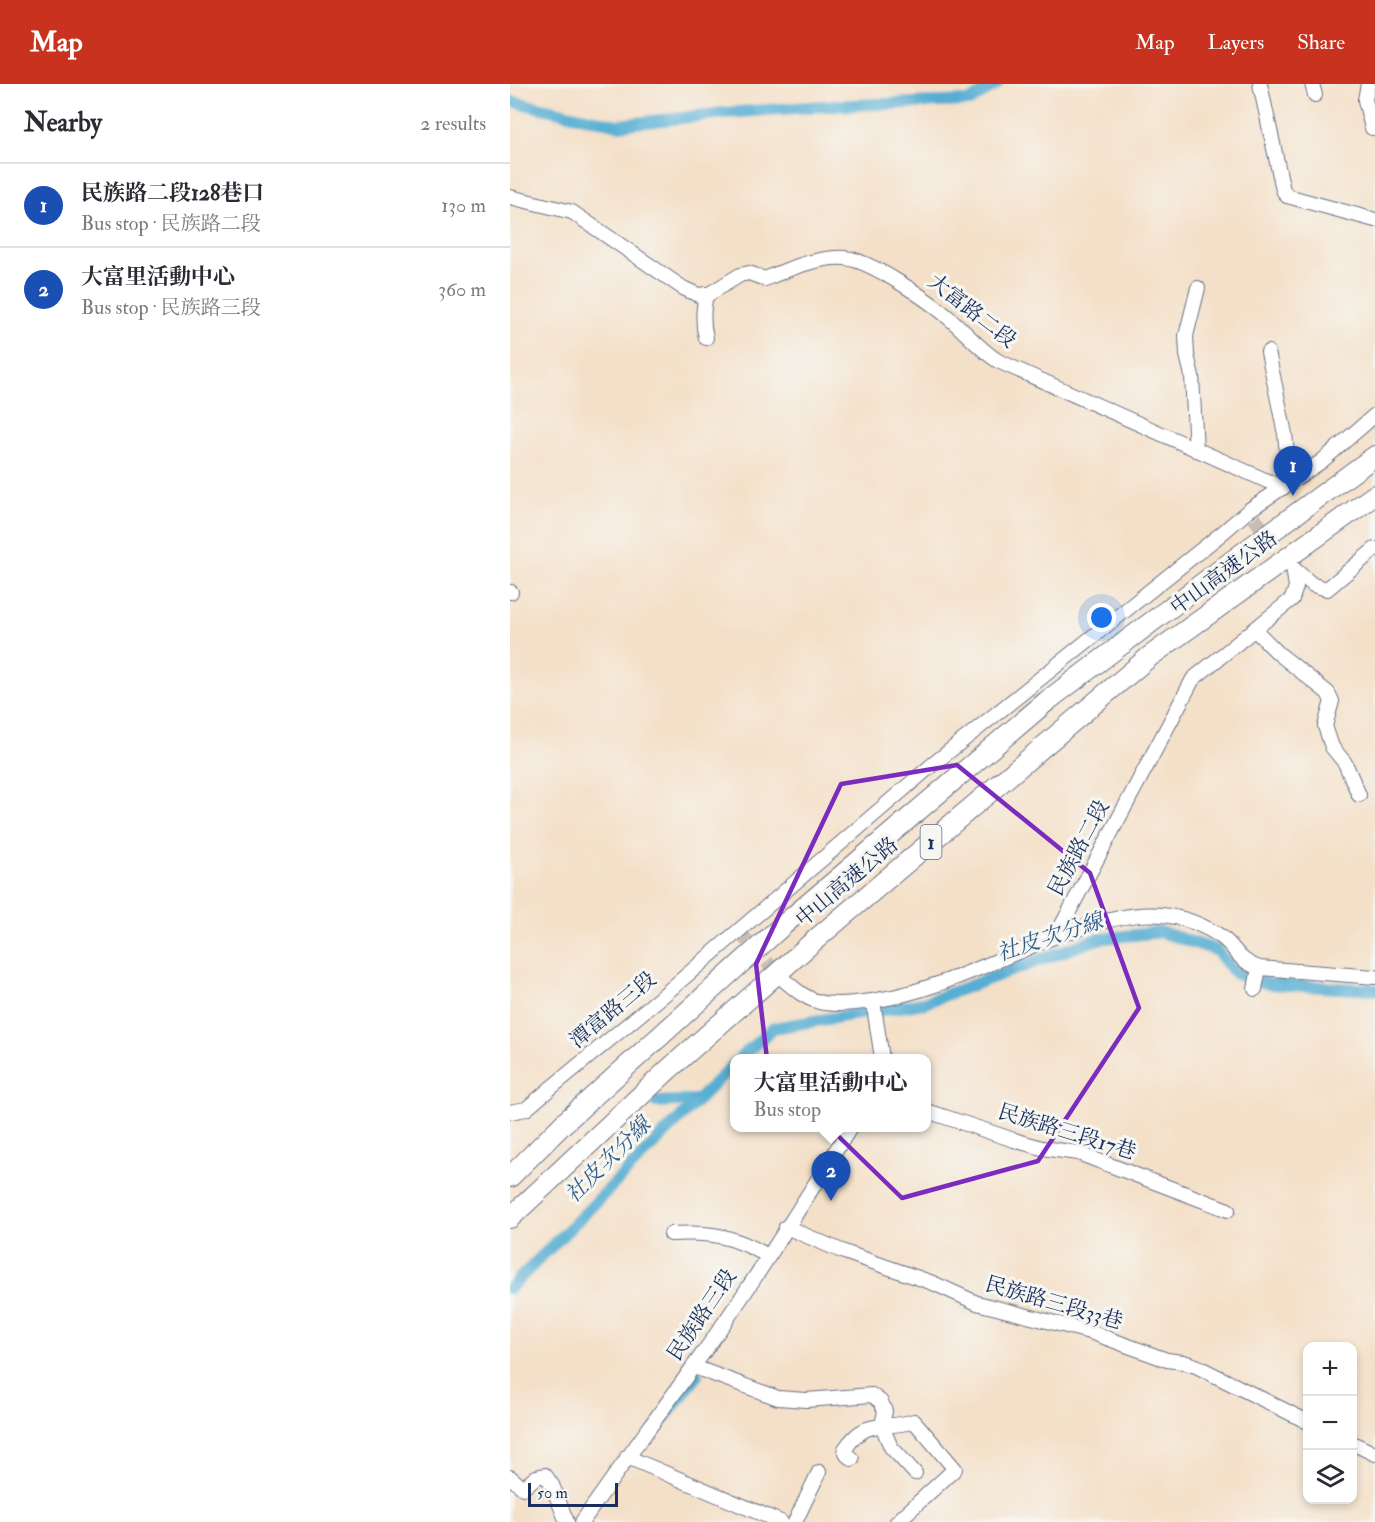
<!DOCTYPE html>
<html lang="en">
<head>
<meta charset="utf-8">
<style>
  :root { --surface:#fff; --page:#f7f7f7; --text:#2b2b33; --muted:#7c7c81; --line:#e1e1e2; --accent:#c8321e }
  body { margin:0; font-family:"IM FELL Double Pica","Noto Serif TC",serif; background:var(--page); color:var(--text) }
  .controls { position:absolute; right:18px; bottom:18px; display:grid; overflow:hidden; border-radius:12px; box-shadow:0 3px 9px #0003 }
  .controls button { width:54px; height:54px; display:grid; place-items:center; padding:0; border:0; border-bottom:2px solid var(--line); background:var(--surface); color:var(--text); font:30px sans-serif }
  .scale { position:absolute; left:18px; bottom:15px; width:90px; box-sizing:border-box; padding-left:6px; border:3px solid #1b2f5e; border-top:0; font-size:16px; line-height:21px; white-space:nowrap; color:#1b2f5e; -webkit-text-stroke:4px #f6f6f2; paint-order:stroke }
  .you { position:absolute; left:592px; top:534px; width:21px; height:21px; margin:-15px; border:4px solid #fff; border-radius:50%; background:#1a73e8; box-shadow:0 0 0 9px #1a73e833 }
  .badge { display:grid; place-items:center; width:39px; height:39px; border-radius:50%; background:var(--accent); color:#fff; font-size:20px; font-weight:700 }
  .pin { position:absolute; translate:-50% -50px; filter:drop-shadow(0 2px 3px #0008) }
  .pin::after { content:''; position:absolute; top:32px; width:21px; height:18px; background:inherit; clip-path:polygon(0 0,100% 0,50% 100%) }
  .popup { position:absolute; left:220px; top:970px; width:201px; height:78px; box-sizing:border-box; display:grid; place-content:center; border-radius:12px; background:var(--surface); filter:drop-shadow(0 2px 4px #0005); font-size:20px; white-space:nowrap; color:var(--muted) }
  .popup b { font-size:22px; color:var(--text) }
  .popup::after { content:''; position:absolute; left:50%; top:100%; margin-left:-12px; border:12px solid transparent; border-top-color:var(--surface) }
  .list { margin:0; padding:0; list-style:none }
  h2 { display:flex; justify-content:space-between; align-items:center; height:78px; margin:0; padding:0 24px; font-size:26px }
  h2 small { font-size:20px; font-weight:400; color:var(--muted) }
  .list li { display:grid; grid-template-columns:39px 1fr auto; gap:18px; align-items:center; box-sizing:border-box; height:84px; padding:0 24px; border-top:2px solid var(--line) }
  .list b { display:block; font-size:22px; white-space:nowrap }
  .list p { margin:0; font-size:20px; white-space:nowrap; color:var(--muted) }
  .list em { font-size:20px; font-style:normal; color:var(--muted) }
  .icon { flex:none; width:33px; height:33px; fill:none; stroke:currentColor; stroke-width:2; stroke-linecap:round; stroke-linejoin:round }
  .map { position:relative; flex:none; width:865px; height:1438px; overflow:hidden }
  header { display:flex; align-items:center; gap:36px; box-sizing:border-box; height:84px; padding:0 30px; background:var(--accent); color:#fff }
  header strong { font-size:28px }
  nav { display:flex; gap:33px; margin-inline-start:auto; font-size:21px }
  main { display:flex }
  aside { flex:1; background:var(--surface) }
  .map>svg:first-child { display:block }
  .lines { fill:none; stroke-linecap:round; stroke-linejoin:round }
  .canal { stroke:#56aed3; stroke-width:12 }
  .minor-tunnel { stroke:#c9bdb3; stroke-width:14; stroke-dasharray:14 7; stroke-linecap:butt }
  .minor-casing { stroke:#676d83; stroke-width:16 }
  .highway-casing { stroke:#676d83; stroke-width:22 }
  .minor { stroke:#fff; stroke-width:14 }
  .highway { stroke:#fff; stroke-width:20 }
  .marked { fill:none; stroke:#7b2cbf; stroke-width:4.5; stroke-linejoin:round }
  .labels { text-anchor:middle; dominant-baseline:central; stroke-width:6; stroke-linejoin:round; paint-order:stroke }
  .shield { fill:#f6f6f2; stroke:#5d6b8a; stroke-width:1.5 }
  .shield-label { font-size:20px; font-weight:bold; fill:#1b2f5e }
  .street-label { font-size:21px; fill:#1b2f5e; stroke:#f6f6f2 }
  .water-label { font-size:22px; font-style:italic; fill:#305b87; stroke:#f6f6f2 }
</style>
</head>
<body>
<header>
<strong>Map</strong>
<nav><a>Map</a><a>Layers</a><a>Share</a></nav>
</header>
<main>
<aside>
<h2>Nearby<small>2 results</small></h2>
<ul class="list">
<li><span class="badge" style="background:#1a4fb4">1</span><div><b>民族路二段128巷口</b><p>Bus stop · 民族路二段</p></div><em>130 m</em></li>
<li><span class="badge" style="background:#1a4fb4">2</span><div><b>大富里活動中心</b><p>Bus stop · 民族路三段</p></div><em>360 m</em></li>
</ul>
</aside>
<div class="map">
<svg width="865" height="1438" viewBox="0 0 865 1438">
  <rect width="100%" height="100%" fill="#f6f6f2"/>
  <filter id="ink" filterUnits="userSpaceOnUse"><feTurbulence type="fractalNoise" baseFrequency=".0167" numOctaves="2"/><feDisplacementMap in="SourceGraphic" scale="12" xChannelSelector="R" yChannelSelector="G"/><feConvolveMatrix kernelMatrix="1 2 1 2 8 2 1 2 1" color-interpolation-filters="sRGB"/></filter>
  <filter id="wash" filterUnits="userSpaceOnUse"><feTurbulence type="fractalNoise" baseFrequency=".008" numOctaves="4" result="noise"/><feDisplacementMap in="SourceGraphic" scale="24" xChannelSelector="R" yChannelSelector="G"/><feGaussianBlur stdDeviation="1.35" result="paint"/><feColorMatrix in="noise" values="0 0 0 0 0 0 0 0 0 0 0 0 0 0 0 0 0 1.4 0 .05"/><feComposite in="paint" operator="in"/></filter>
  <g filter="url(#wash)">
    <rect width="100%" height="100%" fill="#f4e0c8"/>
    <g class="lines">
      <!-- canal -->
      <g class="canal">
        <path d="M0,17L108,41L214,29L314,22L460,17L487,0"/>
        <path d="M230,974L263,944L414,919L587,855L651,848L706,866L726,890L759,900L865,906"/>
        <path d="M146,1018L186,1016"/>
        <path d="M0,1204L225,979"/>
        <path d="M143,1349L187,1292"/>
      </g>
    </g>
  </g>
  <g filter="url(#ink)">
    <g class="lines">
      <!-- minor-tunnel -->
      <g class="minor-tunnel">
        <path d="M744,434L780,480"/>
        <path d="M228,847L272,894"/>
      </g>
      <!-- minor casing -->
      <g class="minor-casing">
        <g id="minor">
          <path d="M750,0L773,106L777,112L865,136"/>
          <path d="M802,0L805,11"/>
          <path d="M858,0L855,16L862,44"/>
          <path d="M0,113L62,128L173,204L188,211L199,210L230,191L239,189L255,195C278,185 310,172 335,174C360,176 420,217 439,234C456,248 469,265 488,277L773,404"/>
          <path d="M196,210C193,226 192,238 196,254"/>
          <path d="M758,268L775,350L780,399"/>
          <path d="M686,366L682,292L677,271L676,252L688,204"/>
          <path d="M783,484L803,501L817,505L865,465"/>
          <path d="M0,508H1"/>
          <path d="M745,546L768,569L818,609L822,617L815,642L822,663L835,679L849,711"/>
          <path d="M546,852C604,834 650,815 707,850C726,861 725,876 749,884L865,893"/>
          <path d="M274,896C285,905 294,914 309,918C320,921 334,920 345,919C415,913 481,878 546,852L683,595L782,515L786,503L783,484"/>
          <path d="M745,905L749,884"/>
          <path d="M363,917L372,974"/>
          <path d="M417,1027L504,1056L532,1064L568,1069L718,1126"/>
          <path d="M0,1028L16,1025L42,1003L156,909L422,681L711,450L739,426L812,377L865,331"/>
          <path d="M276,1143L334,1168L423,1199L467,1219L580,1248L657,1276L673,1278L686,1282L798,1338"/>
          <path d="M161,1150C201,1148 222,1151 258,1172"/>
          <path d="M184,1283L268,1314L296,1316L362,1311L371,1318L375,1327L372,1341L377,1354L381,1363L405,1389"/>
          <path d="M842,1359L865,1370"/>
          <path d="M117,1373L271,1438"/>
          <path d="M342,1375L337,1371L335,1365C357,1332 374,1347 404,1337L445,1385L387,1438"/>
          <path d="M0,1393L13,1404L26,1393L35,1391L42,1401L57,1438"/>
          <path d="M72,1438C108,1386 146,1335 183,1283C239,1206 290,1124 340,1044"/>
          <path d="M285,1438L309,1388"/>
        </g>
      </g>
      <!-- highway casing -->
      <g class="highway-casing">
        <g id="highway">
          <path d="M0,1093L54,1039L272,842L537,617L730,471L865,372"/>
          <path d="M0,1134L159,985L305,856L639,573L865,411"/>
        </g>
      </g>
      <!-- minor -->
      <use href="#minor" class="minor"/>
      <!-- highway -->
      <use href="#highway" class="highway"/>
    </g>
  </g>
  <!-- marked area -->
  <path class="marked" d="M447,681L580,789L629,924L528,1077L392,1114L258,984L246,880L331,700Z"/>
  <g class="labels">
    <!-- shield labels -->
    <rect class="shield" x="410.5" y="741" width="21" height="34" rx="4.5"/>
    <g class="shield-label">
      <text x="421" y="758">1</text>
    </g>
    <!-- street labels -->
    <g class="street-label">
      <text transform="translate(462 227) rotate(38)">大富路二段</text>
      <text transform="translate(714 489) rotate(-36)">中山高速公路</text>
      <text transform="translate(569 764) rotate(-62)">民族路二段</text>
      <text transform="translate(337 798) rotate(-40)">中山高速公路</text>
      <text transform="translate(103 926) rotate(-40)">潭富路三段</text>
      <text transform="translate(557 1048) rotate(17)">民族路三段17巷</text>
      <text transform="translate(544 1219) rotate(16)">民族路三段33巷</text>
      <text transform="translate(192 1231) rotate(-56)">民族路三段</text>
    </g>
    <!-- water labels -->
    <g class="water-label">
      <text transform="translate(540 853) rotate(-18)">社皮次分線</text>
      <text transform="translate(98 1076) rotate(-45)">社皮次分線</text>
    </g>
  </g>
</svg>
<div class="controls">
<button>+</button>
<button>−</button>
<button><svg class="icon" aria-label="layers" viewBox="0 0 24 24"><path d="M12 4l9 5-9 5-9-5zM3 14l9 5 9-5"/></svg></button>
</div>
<div class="scale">50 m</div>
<div class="you"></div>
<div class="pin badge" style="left:783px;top:412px;background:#1a4fb4">1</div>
<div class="pin badge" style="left:321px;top:1117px;background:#1a4fb4">2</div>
<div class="popup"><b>大富里活動中心</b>Bus stop</div>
</div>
</main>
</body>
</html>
